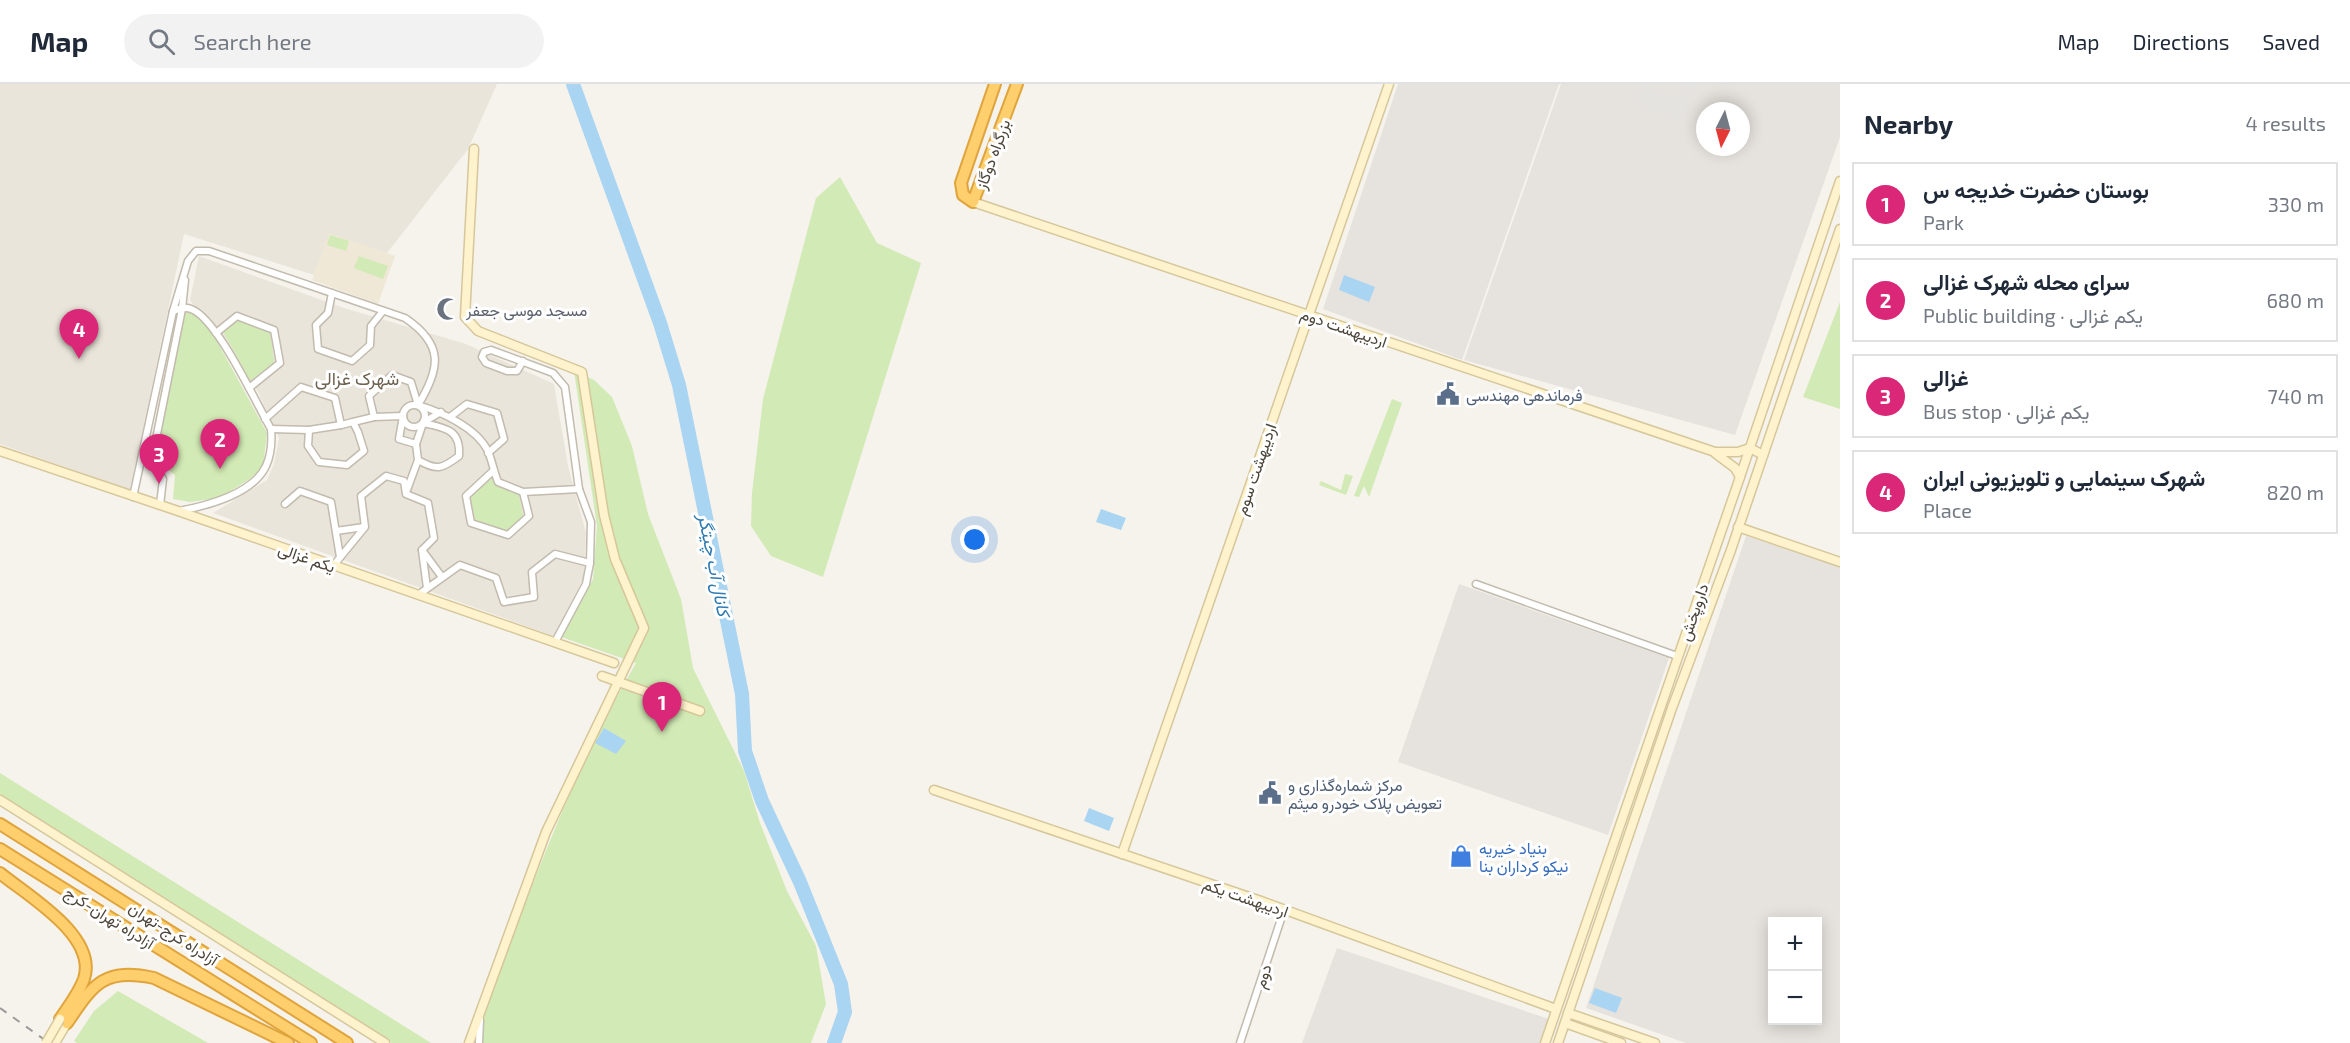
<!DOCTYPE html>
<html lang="en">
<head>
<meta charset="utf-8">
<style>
  :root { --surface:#fff; --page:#f2f2f3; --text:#1f2937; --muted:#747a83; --line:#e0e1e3; --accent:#db2777 }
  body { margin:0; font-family:"Exo 2",Vazirmatn,sans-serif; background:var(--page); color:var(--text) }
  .controls { position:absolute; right:18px; bottom:18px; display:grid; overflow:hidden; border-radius:0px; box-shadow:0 3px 15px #0003 }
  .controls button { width:54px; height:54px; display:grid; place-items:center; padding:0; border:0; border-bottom:2px solid var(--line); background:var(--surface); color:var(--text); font:30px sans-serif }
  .compass { position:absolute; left:1696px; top:18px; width:54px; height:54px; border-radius:50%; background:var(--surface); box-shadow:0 3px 15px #0003; rotate:186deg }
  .you { position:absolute; left:975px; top:456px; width:21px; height:21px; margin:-15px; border:4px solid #fff; border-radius:50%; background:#1a73e8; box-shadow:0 0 0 9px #1a73e833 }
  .badge { display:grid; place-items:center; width:39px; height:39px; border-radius:50%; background:var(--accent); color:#fff; font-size:20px; font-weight:700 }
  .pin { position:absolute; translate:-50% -50px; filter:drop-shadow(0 2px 3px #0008) }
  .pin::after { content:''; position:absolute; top:32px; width:21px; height:18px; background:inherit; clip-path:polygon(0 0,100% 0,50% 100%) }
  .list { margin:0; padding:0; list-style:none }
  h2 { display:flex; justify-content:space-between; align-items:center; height:78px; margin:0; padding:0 24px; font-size:26px }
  h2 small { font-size:20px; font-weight:400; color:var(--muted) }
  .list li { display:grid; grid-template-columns:39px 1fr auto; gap:18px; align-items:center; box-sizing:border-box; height:84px; margin:0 12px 12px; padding:0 12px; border:2px solid var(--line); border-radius:0px }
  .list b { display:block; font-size:22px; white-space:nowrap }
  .list p { margin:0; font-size:20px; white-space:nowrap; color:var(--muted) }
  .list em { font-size:20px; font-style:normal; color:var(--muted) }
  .icon { flex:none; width:33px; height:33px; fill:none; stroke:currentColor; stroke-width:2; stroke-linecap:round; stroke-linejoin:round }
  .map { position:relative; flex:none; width:1840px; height:959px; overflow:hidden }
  header { display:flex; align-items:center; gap:36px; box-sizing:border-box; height:84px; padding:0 30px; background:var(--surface); border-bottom:2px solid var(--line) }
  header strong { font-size:28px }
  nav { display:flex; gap:33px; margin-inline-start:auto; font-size:21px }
  .search { width:420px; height:54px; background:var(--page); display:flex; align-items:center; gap:15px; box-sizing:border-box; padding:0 21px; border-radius:33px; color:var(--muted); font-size:22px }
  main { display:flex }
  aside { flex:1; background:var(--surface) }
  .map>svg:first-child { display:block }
  .residential { fill:#eae5da }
  .industrial { fill:#e6e2dd; fill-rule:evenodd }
  .education { fill:#efe8d6 }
  .green { fill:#d2eab5 }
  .parking { fill:#e5e3e0 }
  .water { fill:#a9d4f2 }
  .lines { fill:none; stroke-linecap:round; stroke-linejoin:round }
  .river { stroke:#a9d4f2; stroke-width:14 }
  .street-casing { stroke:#c2bbae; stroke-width:9 }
  .secondary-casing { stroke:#d6c79b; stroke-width:11 }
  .highway-casing { stroke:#e0a43c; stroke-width:14 }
  .street { stroke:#fff; stroke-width:6 }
  .secondary { stroke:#fff3cd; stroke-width:8 }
  .highway { stroke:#ffcf6e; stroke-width:10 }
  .rail { stroke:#9a9a9a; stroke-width:2; stroke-dasharray:8 8; stroke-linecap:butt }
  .secondary-bridge-casing { stroke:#d6c79b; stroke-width:11; stroke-linecap:butt }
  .secondary-bridge { stroke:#fff3cd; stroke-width:8 }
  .labels { text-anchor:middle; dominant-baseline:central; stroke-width:6; stroke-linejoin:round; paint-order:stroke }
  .street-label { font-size:16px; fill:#4b4439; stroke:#fff }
  .worship-label { font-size:16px; fill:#5b616d; stroke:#fff; text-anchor:start }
  .service-label { font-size:16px; fill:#4e5e75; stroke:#fff; text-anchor:start }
  .shop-label { font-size:16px; fill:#366cbe; stroke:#fff; text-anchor:start }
  .neighbourhood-label { font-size:18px; fill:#6e6250; stroke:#fff }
  .water-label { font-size:18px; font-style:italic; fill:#2e7ab2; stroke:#fff }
</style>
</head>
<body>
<header>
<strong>Map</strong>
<div class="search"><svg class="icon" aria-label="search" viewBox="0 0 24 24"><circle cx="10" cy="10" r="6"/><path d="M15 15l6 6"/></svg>Search here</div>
<nav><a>Map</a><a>Directions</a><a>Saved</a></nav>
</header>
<main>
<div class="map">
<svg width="1840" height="959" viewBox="0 0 1840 959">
  <rect width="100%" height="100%" fill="#f6f3ec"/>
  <!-- residential -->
  <g class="residential">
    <path d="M0,0H497L468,65L387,169L330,151L314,191L184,150L130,406L0,360Z"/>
    <path d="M199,172L344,224L466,260L554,300L568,382L586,449L584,493L554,552L213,429L267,396L274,380L279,354L258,308L190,216Z"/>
  </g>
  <!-- industrial -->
  <g class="industrial">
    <path d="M1398,0H1559L1462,276L1323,225Z"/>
    <path d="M1561,0H1840V53L1735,351L1464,276ZM1705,27H1741V63H1705Z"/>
    <path d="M1746,452L1840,482V959H1686L1586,924ZM1772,838H1818V936H1772Z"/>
    <path d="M1459,500L1669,574L1608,751L1398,678Z"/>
    <path d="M1337,864L1549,935L1541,959H1302Z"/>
  </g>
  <!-- education -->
  <path class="education" d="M329,149L395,172L378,220L312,196Z"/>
  <!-- green -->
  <g class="green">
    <path d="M840,93L877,159L921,179L823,493L771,472L751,442L752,409L763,315L816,114Z"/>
    <path d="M330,151L349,157L346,167L327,161Z"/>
    <path d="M359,172L388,182L383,195L354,184Z"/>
    <path d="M1840,218V325L1803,313Z"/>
    <path d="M187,228L197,231L213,250L267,349L263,382L250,395L219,414L190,418L173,415L175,391C167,385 165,379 156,374L184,230Z"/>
    <path d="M239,235L270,248L274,279L250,297L223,247Z"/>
    <path d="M574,287L594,296L612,313L632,362L648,430L681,515L693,584L744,687L760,739L787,807L816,862L826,920L811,959H473C522,830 566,698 636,579L561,553L593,495L597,442Z"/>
    <path d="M1392,315L1402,319L1369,413L1364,402L1359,413L1354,412Z"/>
    <path d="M1345,390L1353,392L1346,411L1319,401L1321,397L1341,406Z"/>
    <path d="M491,394L496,402L519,411L523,432L507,447L475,436L470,412Z"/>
    <path d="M0,689L431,959H392L0,711Z"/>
    <path d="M118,907L208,959H77L74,957L94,927Z"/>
  </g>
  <!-- parking -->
  <path class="parking" d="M1639,0L1679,12L1684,0H1696L1683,38L1655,28L1654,31L1644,27V24L1631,19Z"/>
  <!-- water -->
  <g class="water">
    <path d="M1344,191L1375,203L1369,218L1339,206Z"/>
    <path d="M1101,425L1126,434L1121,446L1096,438Z"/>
    <path d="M604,644L626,657L616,670L595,659Z"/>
    <path d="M1089,724L1114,734L1109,747L1084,737Z"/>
    <path d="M1595,904L1622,914L1616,929L1589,919Z"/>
  </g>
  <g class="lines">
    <!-- river -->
    <path class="river" d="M573,0L660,239L679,301L742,610L745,667L762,717L800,798L841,900L845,928L834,959"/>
    <!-- street casing -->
    <g class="street-casing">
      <g id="street">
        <path d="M332,209L328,229L316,241L318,265L352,277L370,261L371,242L383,227"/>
        <path d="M173,227C179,225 185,222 191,225C217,234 256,319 271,345C272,357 271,371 266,382C253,410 206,422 179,427"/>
        <path d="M216,249L237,232L274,246L280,279L249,304"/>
        <path d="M523,277L517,287H507L486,279L482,273L484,268L491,266L553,289L565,303L579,405L591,438L590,479L586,500L555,558"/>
        <circle cx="414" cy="332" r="11"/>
        <path d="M418,321C441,328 476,343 488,367C492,377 494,388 498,398L523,408L579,405"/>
        <path d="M374,333L369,312L392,291L411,298L418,321"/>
        <path d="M450,333L467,320L497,329L504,355L488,369"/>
        <path d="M265,335L301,303L335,314L341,341L309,346L271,345"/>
        <path d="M353,338L374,333L403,332L399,355L416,360"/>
        <path d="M424,338L441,328"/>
        <path d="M309,346L308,362L319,378L347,381L364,367L358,348L353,338L341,341"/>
        <path d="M493,387L466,412L471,439L508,451L529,432L523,408"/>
        <path d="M407,406L418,376C437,387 442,385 459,372C461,345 445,344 423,339L416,360L418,376"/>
        <path d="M133,413L173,227L188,177L196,167H209L405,234C445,261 440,285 418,321"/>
        <path d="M285,420L300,407L331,418L340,473"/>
        <path d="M160,421L163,395L153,379V370L182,225L185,196"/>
        <path d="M336,447L364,443"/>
        <path d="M422,466L427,504"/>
        <path d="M333,482L365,443L361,412L386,392L404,397L406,410L428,419L434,454L422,466L442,493"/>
        <path d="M1476,500L1677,572"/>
        <path d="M418,511L460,481L496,494L504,518L534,513L532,488L555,470L590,479"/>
        <path d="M479,959L480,936"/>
        <path d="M1240,959L1284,826"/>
      </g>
    </g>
    <!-- secondary casing -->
    <g class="secondary-casing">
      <g id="secondary">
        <path d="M973,118L1715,368H1738L1750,364L1763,371"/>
        <path d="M0,367L178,427L614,579"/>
        <path d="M1715,369L1735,384L1740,393"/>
        <path d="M1738,443L1840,478"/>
        <path d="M602,592L700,627"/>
        <path d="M934,706L1261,817L1556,925"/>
        <path d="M0,716L385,959"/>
        <path d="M1122,770L1389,0"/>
        <path d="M1568,929L1655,959"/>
        <path d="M1565,939L1621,959"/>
        <path d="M55,959L67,939"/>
        <path d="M469,959L546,748L644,544L615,475L604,431L582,288L478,247L465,233L474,65"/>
        <path d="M1545,959L1740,393L1840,97"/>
        <path d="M1558,959L1672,624L1731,466L1840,145"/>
      </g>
    </g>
    <!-- highway casing -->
    <g class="highway-casing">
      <g id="highway">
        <path d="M995,0L961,99L963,111L973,118L1017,0"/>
        <path d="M0,740L347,959"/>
        <path d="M0,765L311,959"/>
        <path d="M0,789C28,812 98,852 84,895C79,909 68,923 60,935"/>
        <path d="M67,939C93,901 103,883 154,894L288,959"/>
      </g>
    </g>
    <!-- street -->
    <use href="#street" class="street"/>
    <!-- secondary -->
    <use href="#secondary" class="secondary"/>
    <!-- highway -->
    <use href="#highway" class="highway"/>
    <!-- rail -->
    <path class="rail" d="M0,924L49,959"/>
    <!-- secondary-bridge casing -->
    <g class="secondary-bridge-casing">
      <path id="secondary-bridge" d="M46,959L60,935"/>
    </g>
    <!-- secondary-bridge -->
    <use href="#secondary-bridge" class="secondary-bridge"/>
  </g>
  <!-- icons -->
  <defs>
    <g id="mosque-bare" transform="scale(1.8)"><path d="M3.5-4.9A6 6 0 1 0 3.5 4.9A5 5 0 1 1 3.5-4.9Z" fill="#6b7280" stroke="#fff" stroke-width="2.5" paint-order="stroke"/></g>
    <g id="civic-bare" transform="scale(1.8)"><path d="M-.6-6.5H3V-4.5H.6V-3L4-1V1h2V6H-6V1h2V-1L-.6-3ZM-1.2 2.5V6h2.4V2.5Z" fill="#5c6f8a" stroke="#fff" stroke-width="2.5" paint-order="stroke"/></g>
    <g id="shop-bare" transform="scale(1.8)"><path d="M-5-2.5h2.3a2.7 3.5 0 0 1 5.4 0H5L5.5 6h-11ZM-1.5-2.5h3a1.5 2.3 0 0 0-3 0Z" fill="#3f7fe0" stroke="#fff" stroke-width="2.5" paint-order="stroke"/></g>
  </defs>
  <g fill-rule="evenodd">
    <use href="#mosque-bare" x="448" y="225"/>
    <use href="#civic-bare" x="1448" y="310"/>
    <use href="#civic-bare" x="1270" y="709"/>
    <use href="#shop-bare" x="1461" y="772"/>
  </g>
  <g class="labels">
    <!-- street labels -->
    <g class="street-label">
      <text transform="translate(992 70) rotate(-70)">بزرگراه دوگاز</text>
      <text transform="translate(1344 243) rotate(19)">اردیبهشت دوم</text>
      <text transform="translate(1255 385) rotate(-71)">اردیبهشت سوم</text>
      <text transform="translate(307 473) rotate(19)">یکم غزالی</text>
      <text transform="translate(1693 528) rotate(-71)">داروپخش</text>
      <text transform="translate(1246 813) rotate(19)">اردیبهشت یکم</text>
      <text transform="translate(110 833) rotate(32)">آزادراه تهران-کرج</text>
      <text transform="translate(174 849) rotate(33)">آزادراه کرج-تهران</text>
      <text transform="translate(1262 892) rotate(-72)">دوم</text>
    </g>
    <!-- worship labels -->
    <g class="worship-label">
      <text x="466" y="225">مسجد موسی جعفر</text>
    </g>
    <!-- service labels -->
    <g class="service-label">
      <text x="1466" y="310">فرماندهی مهندسی</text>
      <text x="1288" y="700">مرکز شماره‌گذاری و<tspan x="1288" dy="18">تعویض پلاک خودرو میثم</tspan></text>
    </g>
    <!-- shop labels -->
    <g class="shop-label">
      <text x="1479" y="763">بنیاد خیریه<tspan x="1479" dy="18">نیکو کرداران بنا</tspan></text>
    </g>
    <!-- neighbourhood labels -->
    <g class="neighbourhood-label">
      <text x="357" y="294">شهرک غزالی</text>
    </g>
    <!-- water labels -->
    <g class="water-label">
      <text transform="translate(715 481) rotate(79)">کانال آب چیتگر</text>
    </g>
  </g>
</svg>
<div class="controls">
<button>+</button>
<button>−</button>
</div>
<svg class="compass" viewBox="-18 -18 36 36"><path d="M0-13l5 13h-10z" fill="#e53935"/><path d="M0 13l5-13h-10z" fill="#747a83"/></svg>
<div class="you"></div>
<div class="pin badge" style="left:662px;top:648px">1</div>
<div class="pin badge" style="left:220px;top:385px">2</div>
<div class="pin badge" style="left:159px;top:400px">3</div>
<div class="pin badge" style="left:79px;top:275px">4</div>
</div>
<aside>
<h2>Nearby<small>4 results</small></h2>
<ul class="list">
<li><span class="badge">1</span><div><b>بوستان حضرت خدیجه س</b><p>Park</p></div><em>330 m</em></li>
<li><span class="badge">2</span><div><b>سرای محله شهرک غزالی</b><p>Public building · یکم غزالی</p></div><em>680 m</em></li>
<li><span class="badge">3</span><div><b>غزالی</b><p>Bus stop · یکم غزالی</p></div><em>740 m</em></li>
<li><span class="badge">4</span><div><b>شهرک سینمایی و تلویزیونی ایران</b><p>Place</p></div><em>820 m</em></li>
</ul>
</aside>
</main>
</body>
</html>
